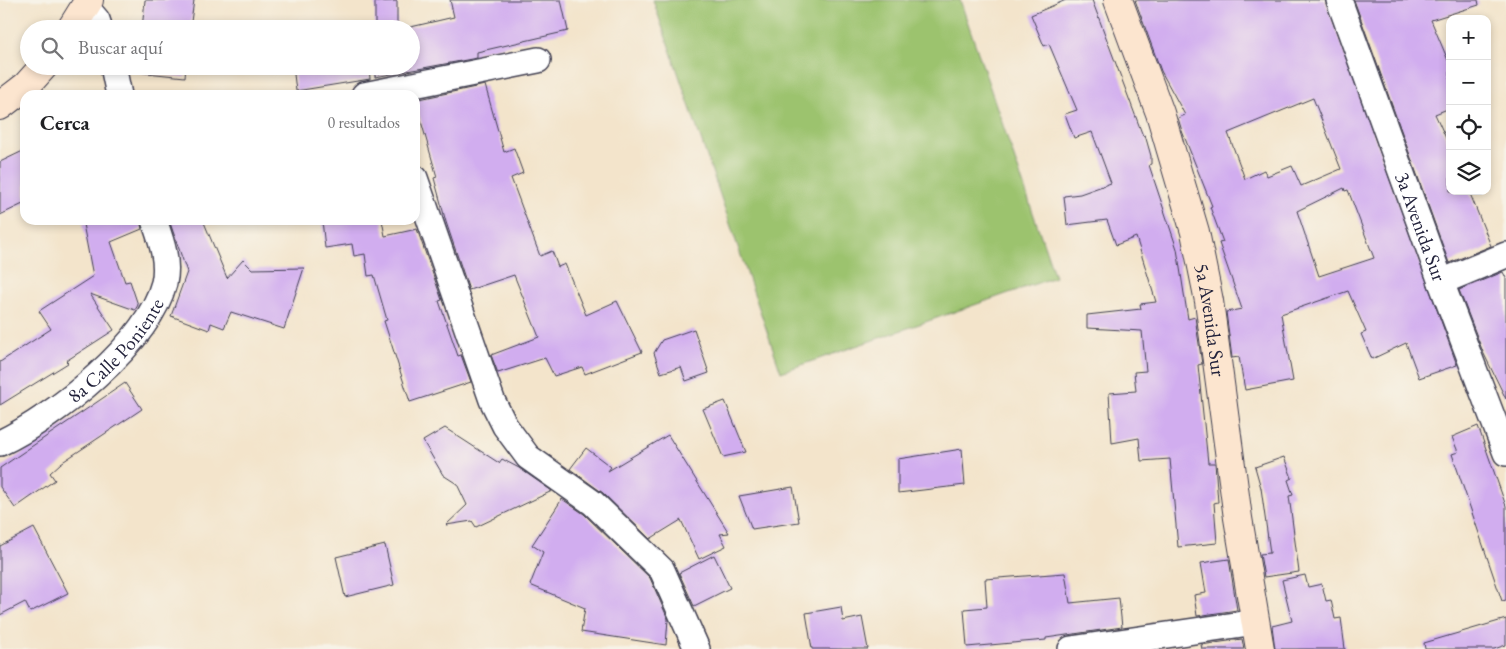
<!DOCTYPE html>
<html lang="es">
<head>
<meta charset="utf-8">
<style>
  :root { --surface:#fff; --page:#f6f6f6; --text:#202124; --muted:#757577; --line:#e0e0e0 }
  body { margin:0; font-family:"EB Garamond",serif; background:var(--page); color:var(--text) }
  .controls { position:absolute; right:15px; top:15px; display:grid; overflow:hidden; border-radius:10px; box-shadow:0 2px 8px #0003 }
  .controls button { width:45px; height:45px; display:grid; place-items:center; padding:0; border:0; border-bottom:1px solid var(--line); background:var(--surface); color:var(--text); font:25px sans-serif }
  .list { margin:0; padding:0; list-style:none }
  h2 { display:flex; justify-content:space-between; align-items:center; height:65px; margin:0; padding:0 20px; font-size:21px }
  h2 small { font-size:16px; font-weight:400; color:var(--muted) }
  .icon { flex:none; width:28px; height:28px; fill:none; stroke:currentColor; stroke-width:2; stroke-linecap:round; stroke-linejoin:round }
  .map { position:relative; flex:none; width:1506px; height:649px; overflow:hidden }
  .search { position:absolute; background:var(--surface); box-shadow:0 2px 8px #0003; left:20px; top:20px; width:400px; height:55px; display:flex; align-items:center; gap:12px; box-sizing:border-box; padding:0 18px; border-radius:28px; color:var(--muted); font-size:19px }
  .panel { position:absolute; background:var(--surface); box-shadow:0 2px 8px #0003; left:20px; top:90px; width:400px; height:135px; border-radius:15px }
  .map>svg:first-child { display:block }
  .green { fill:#9cc36e; stroke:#5f7254 }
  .building { fill:#d1adef; fill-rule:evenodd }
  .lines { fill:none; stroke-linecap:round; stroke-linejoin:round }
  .street-casing { stroke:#413f51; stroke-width:28 }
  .secondary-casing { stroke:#413f51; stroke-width:30 }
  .street { stroke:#fff; stroke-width:25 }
  .secondary { stroke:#fce5cf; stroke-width:28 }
  .labels { text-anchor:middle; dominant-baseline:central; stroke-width:5; stroke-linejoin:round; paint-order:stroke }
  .street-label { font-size:20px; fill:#22223b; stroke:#f7f3e8 }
</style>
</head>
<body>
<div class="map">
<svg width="1506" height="649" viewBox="0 0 1506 649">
  <rect width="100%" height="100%" fill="#f7f3e8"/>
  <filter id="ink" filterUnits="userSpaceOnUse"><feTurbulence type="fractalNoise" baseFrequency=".02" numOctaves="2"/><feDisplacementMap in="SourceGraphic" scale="10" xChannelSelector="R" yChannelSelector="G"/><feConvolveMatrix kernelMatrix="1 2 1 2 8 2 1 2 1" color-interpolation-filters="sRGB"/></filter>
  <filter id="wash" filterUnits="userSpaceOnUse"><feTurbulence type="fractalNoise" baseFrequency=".0096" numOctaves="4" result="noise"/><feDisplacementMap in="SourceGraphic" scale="20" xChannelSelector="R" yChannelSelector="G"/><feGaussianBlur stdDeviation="1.12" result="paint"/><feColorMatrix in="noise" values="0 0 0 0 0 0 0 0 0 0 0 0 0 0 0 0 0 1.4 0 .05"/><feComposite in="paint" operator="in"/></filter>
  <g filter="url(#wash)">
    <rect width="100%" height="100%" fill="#f3e4cb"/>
    <!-- green -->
    <path class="green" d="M653,0H960L1055,277L781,372Z"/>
    <g id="blocks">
      <!-- building -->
      <g class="building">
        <path d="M145,0H194L190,29H142Z"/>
        <path d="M450,0H561L568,31L477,52V58L375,77V66H411V29H402L454,17Z"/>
        <path d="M1066,0H1092L1143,136L1145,135L1151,156V164L1149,165L1177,249L1188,319L1195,317L1202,364L1198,365L1208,463H1215L1218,502L1214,503L1217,543L1178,547L1170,459L1141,461L1139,438L1112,443L1109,393L1136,391L1134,372L1146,371L1142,331L1087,328V315L1141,309L1140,304L1156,302L1136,237L1116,245L1107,220L1067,225L1064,196L1080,194L1111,183L1092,132L1074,138L1065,114L1077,110L1049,44L1044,46L1031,15Z"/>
        <path d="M1135,0H1325L1457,365L1419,378L1406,343L1372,359L1361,334L1366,332L1348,291L1281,314L1293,381L1245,390L1239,357L1232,358L1226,312L1242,309L1219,243L1223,242L1210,207L1212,206L1182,131L1178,118L1185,115L1161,71ZM1313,98L1341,169L1301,186L1292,166L1267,176L1264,170L1245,179L1228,133ZM1344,188L1345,191L1348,190L1374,258L1319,276L1297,211Z"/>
        <path d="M1354,0H1478L1479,5L1431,20L1450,65V108L1435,114L1450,147V191H1469L1491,246L1449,263Z"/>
        <path d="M397,1V29H375V2Z"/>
        <path d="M138,66H186L185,77L137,72Z"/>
        <path d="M293,66H369L370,79L296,91Z"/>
        <path d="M485,85L504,152L514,148L523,173L511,178L540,256L552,251L558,267L565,264L586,315L617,301L642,352L585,374L582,367L554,376L545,358L498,373L491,355L539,337L514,275L469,290L446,222L434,178L437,177L415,100Z"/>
        <path d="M25,150V203L0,215V162Z"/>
        <path d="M102,220H140L142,229L111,242L125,282L130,281L138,305L135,310L90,294L114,330L66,361L68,363L0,405V362L51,329L39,311L93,276L83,224Z"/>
        <path d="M169,220H203L227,278L243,260L252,269L304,268L284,329L231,312L224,328L211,323L209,330L171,316L187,272Z"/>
        <path d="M322,220H382L385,236L417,229L442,300L439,301L458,356L461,355L471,382L410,402L384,321L387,320L374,275L368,276L365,254L354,256L352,244L325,248Z"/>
        <path d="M1503,272L1506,278V399L1483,352L1459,290Z"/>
        <path d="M694,329L709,373L686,381L681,367L661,373L654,353L662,340Z"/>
        <path d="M125,383L142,409L61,463L50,473L55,480L15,508L0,487V468Z"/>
        <path d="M725,401L746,452L723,457L703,409Z"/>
        <path d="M1478,426L1506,506V600L1502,601L1452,454L1458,452L1452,437Z"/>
        <path d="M445,428L499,463L502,459L519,468L552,491L476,527L472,521L446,525L467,505L457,484L443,475L423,441Z"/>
        <path d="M668,435L729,533L720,534L726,546L699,559L681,520L650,539L603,493L570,469L586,448L611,467L608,471Z"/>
        <path d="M962,449L965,485L898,493V459Z"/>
        <path d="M1284,457L1292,478L1288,480L1293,495L1289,496L1299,572L1264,577L1260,554L1270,553L1261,488L1255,467Z"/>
        <path d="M793,487L799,522L752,529L739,496Z"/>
        <path d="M562,499L584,514L650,578L668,619L666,645L581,632L585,608L530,585L543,552L532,545Z"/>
        <path d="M34,528L68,593L30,612L25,602L0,615V546Z"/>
        <path d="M385,545L394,585L345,597L336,557Z"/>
        <path d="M714,555L730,588L694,606L679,573Z"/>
        <path d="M1229,559L1237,610L1197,616L1194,595L1206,593L1201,563Z"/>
        <path d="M1065,573L1070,603L1119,598L1122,627L1046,638V640L967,647L964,609L987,607L985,579Z"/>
        <path d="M1305,575L1308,587L1322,584L1326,601L1331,600L1335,619L1341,618L1345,649H1275L1272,626L1292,621L1282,580Z"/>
        <path d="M841,607L843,621L862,617L868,649H812L806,613Z"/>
        <path d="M1506,619V645L1494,649H1425L1424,643Z"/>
        <path d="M1242,639L1244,649H1202L1201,645Z"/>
      </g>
    </g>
  </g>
  <g filter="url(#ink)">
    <use href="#blocks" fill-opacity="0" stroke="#413f51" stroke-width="1"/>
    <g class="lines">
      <!-- street casing -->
      <g class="street-casing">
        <g id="street">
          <path id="s1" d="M1339,0L1441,282L1506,453"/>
          <path d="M85,6L97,20L100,29"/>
          <path d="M113,66L119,95"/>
          <path d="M364,95L538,60"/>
          <path d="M415,178L492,400L505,426L528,457L593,503L662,570L697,649"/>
          <path d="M1441,282L1506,255"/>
          <path id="s2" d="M0,443C55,417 148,344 164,283C169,261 161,240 154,220"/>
          <path d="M1071,649L1256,622"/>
        </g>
      </g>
      <!-- secondary casing -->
      <g class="secondary-casing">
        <g id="secondary">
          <path id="s3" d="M1118,0L1160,113L1195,232L1209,301L1238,518L1260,649"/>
          <path d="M71,29L89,0"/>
          <path d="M0,106L26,86L44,66"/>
        </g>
      </g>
      <!-- street -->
      <use href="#street" class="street"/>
      <!-- secondary -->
      <use href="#secondary" class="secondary"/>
    </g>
  </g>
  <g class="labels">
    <!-- street labels -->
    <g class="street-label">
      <text stroke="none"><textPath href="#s1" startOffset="241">3a Avenida Sur</textPath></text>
      <text stroke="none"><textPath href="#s3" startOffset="334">5a Avenida Sur</textPath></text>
      <text stroke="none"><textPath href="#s2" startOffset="150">8a Calle Poniente</textPath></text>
    </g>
  </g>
</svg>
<div class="controls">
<button>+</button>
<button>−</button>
<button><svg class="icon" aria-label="locate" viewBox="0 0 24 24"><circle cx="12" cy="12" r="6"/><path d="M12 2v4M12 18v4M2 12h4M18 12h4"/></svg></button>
<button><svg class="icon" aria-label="layers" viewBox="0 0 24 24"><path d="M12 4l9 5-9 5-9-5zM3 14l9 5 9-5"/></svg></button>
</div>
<div class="search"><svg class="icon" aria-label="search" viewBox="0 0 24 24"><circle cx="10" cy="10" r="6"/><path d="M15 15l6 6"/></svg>Buscar aquí</div>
<section class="panel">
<h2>Cerca<small>0 resultados</small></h2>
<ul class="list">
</ul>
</section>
</div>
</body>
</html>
